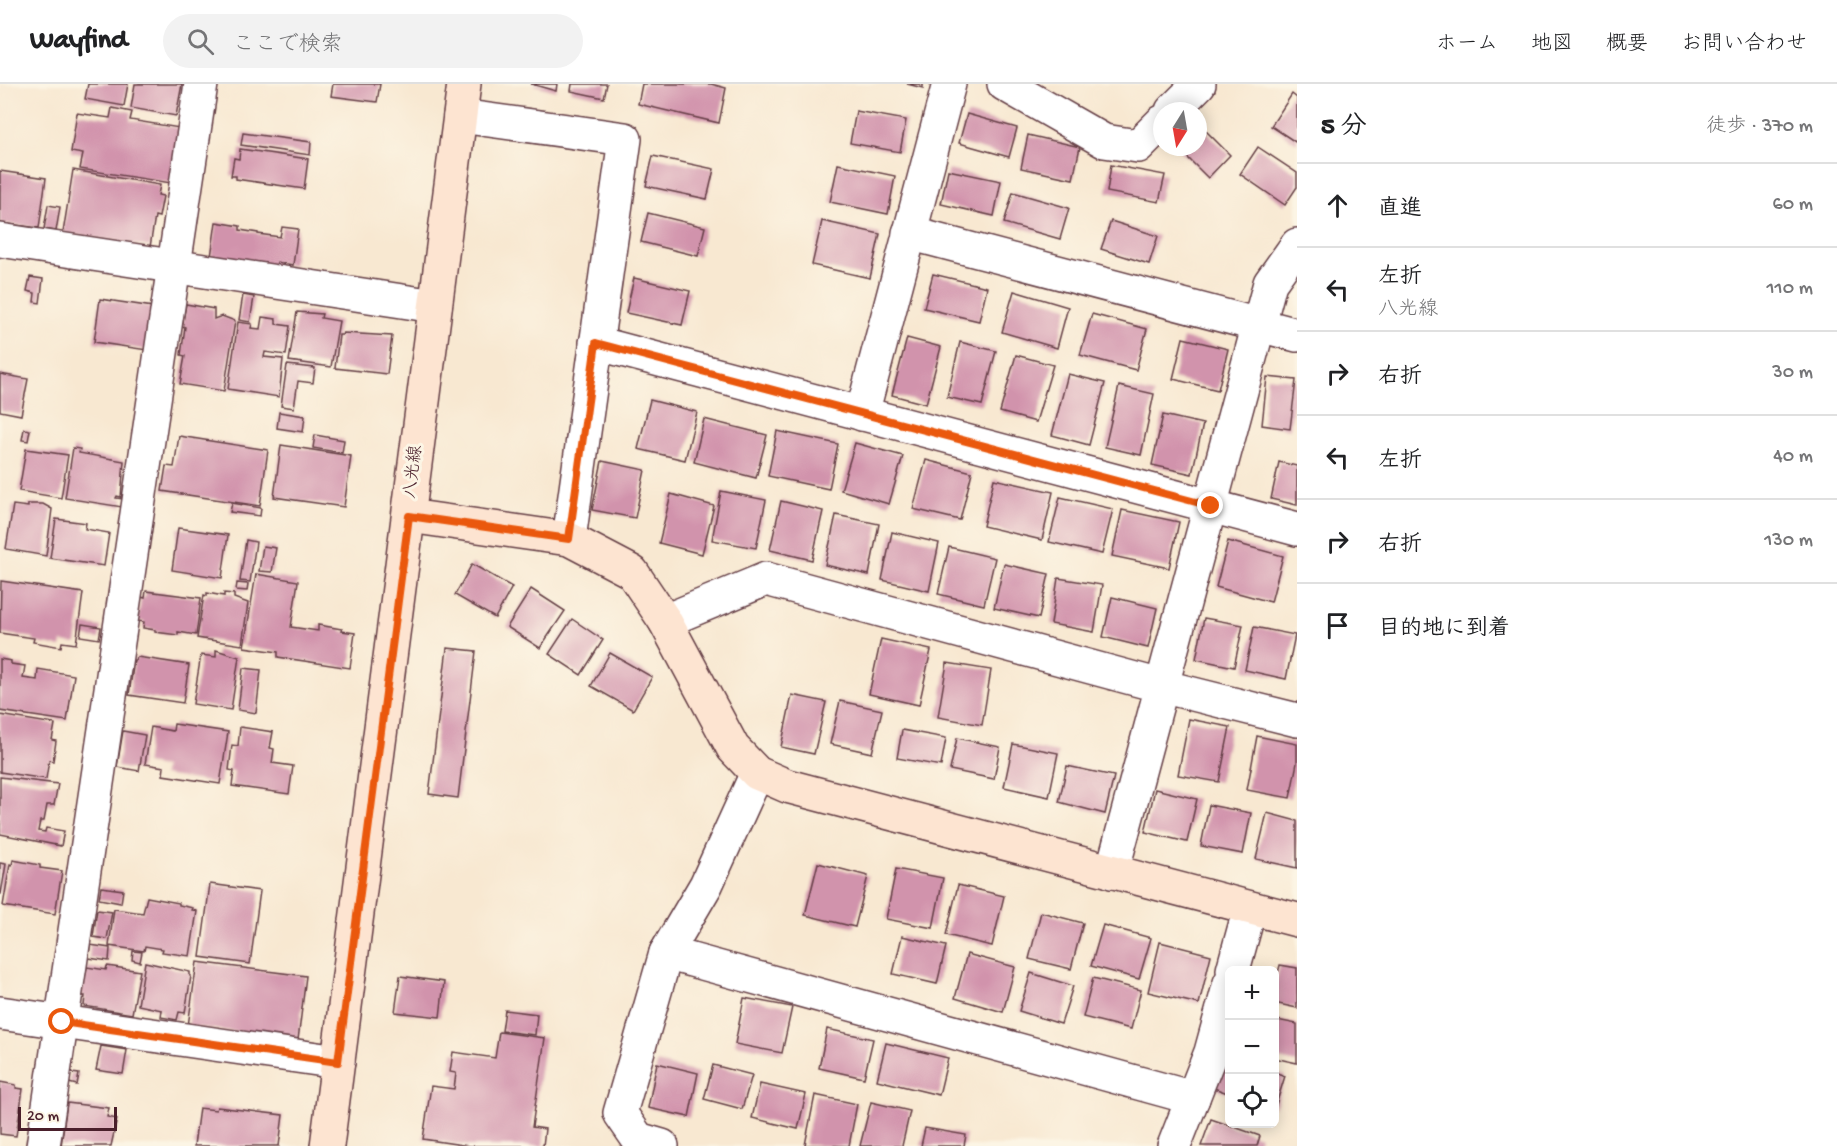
<!DOCTYPE html>
<html lang="ja">
<head>
<meta charset="utf-8">
<style>
  :root { --surface:#fff; --page:#f2f2f2; --text:#202124; --muted:#757577; --line:#e0e0e0 }
  body { margin:0; font-family:"Gochi Hand","Klee One",sans-serif; background:var(--page); color:var(--text) }
  .controls { position:absolute; right:18px; bottom:18px; display:grid; overflow:hidden; border-radius:9px; box-shadow:0 3px 15px #0003 }
  .controls button { width:54px; height:54px; display:grid; place-items:center; padding:0; border:0; border-bottom:2px solid var(--line); background:var(--surface); color:var(--text); font:30px sans-serif }
  .compass { position:absolute; left:1153px; top:18px; width:54px; height:54px; border-radius:50%; background:var(--surface); box-shadow:0 3px 15px #0003; rotate:191deg }
  .scale { position:absolute; left:18px; bottom:15px; width:99px; box-sizing:border-box; padding-left:6px; border:3px solid #4a1f2b; border-top:0; font-size:16px; line-height:21px; white-space:nowrap; color:#4a1f2b; -webkit-text-stroke:4px #fcf5e5; paint-order:stroke }
  .stop { position:absolute; width:18px; height:18px; margin:-14px; border:4px solid #ea580c; border-radius:50%; background:#fff }
  .stop.end { background:#ea580c; border-color:#fff; box-shadow:0 2px 6px #0008 }
  .list { margin:0; padding:0; list-style:none }
  h2 { display:flex; justify-content:space-between; align-items:center; height:78px; margin:0; padding:0 24px; font-size:26px }
  h2 small { font-size:20px; font-weight:400; color:var(--muted) }
  .list li { display:grid; grid-template-columns:39px 1fr auto; gap:18px; align-items:center; box-sizing:border-box; height:84px; padding:0 24px; border-top:2px solid var(--line) }
  .list b { display:block; font-size:22px; white-space:nowrap }
  .list p { margin:0; font-size:20px; white-space:nowrap; color:var(--muted) }
  .list em { font-size:20px; font-style:normal; color:var(--muted) }
  .icon { flex:none; width:33px; height:33px; fill:none; stroke:currentColor; stroke-width:2; stroke-linecap:round; stroke-linejoin:round }
  .map { position:relative; flex:none; width:1297px; height:1062px; overflow:hidden }
  header { display:flex; align-items:center; gap:36px; box-sizing:border-box; height:84px; padding:0 30px; background:var(--surface); border-bottom:2px solid var(--line) }
  header strong { font-size:28px }
  nav { display:flex; gap:33px; margin-inline-start:auto; font-size:21px }
  .search { width:420px; height:54px; background:var(--page); display:flex; align-items:center; gap:15px; box-sizing:border-box; padding:0 21px; border-radius:33px; color:var(--muted); font-size:22px }
  main { display:flex }
  aside { flex:1; background:var(--surface) }
  .map>svg:first-child { display:block }
  .building { fill:#d193ac }
  .lines { fill:none; stroke-linecap:round; stroke-linejoin:round }
  .street-casing { stroke:#643d44; stroke-width:36 }
  .secondary-casing { stroke:#643d44; stroke-width:36 }
  .street { stroke:#fff; stroke-width:33 }
  .secondary { stroke:#fde4d1; stroke-width:33 }
  .route { stroke:#ea580c; stroke-width:8 }
  .labels { text-anchor:middle; dominant-baseline:central; stroke-width:6; stroke-linejoin:round; paint-order:stroke }
  .street-label { font-size:18px; fill:#4a1f2b; stroke:#fcf5e5 }
</style>
</head>
<body>
<header>
<strong>Wayfind</strong>
<div class="search"><svg class="icon" aria-label="search" viewBox="0 0 24 24"><circle cx="10" cy="10" r="6"/><path d="M15 15l6 6"/></svg>ここで検索</div>
<nav><a>ホーム</a><a>地図</a><a>概要</a><a>お問い合わせ</a></nav>
</header>
<main>
<div class="map">
<svg width="1297" height="1062" viewBox="0 0 1297 1062">
  <rect width="100%" height="100%" fill="#fcf5e5"/>
  <filter id="ink" filterUnits="userSpaceOnUse"><feTurbulence type="fractalNoise" baseFrequency=".0167" numOctaves="2"/><feDisplacementMap in="SourceGraphic" scale="12" xChannelSelector="R" yChannelSelector="G"/><feConvolveMatrix kernelMatrix="1 2 1 2 8 2 1 2 1" color-interpolation-filters="sRGB"/></filter>
  <filter id="wash" filterUnits="userSpaceOnUse"><feTurbulence type="fractalNoise" baseFrequency=".008" numOctaves="4" result="noise"/><feDisplacementMap in="SourceGraphic" scale="24" xChannelSelector="R" yChannelSelector="G"/><feGaussianBlur stdDeviation="1.35" result="paint"/><feColorMatrix in="noise" values="0 0 0 0 0 0 0 0 0 0 0 0 0 0 0 0 0 1.4 0 .05"/><feComposite in="paint" operator="in"/></filter>
  <g filter="url(#wash)">
    <rect width="100%" height="100%" fill="#f8e8d1"/>
    <g id="blocks">
      <!-- building -->
      <g class="building">
        <path d="M88,0H128L124,22L85,15Z"/>
        <path d="M135,0H182L176,32L131,24Z"/>
        <path d="M333,0H380L377,18L331,12Z"/>
        <path d="M531,0H557L556,7Z"/>
        <path d="M572,0H607L604,14L571,7Z"/>
        <path d="M642,0H711L726,4L719,39L638,20Z"/>
        <path d="M907,0H923V4Z"/>
        <path d="M1292,10L1297,14V59L1271,42Z"/>
        <path d="M112,24L132,28L130,36L180,44L171,99L80,85L83,70L71,68L77,29L110,34Z"/>
        <path d="M856,27L906,36L900,68L850,59Z"/>
        <path d="M967,30L1017,44L1009,73L959,59Z"/>
        <path d="M1198,39L1230,71L1208,94L1177,63H1198Z"/>
        <path d="M243,49L311,58L310,71L241,61Z"/>
        <path d="M1028,51L1080,63L1073,95L1021,84Z"/>
        <path d="M1258,63L1297,89V103L1285,121L1240,90Z"/>
        <path d="M240,65L308,75L304,105L236,95V92H231L234,74L239,75Z"/>
        <path d="M653,72L714,85L707,115L646,102Z"/>
        <path d="M838,80L895,92L888,130L830,118Z"/>
        <path d="M1111,81L1165,91L1159,118L1107,108Z"/>
        <path d="M73,86L160,101L158,111L163,112L159,133L155,132L150,163L63,149Z"/>
        <path d="M948,86L1001,97L994,132L941,120Z"/>
        <path d="M0,87L46,94L39,144L0,139Z"/>
        <path d="M1013,108L1069,124L1060,155L1004,139Z"/>
        <path d="M48,121L60,123L56,147L44,145Z"/>
        <path d="M648,129L705,143L698,172L641,158Z"/>
        <path d="M822,137L880,150L870,194L812,181Z"/>
        <path d="M1111,137L1158,152L1149,180L1101,165Z"/>
        <path d="M216,138L240,142V146L258,149V150L280,153L282,143L298,145L293,181L277,178L276,183L211,173Z"/>
        <path d="M933,190L987,203L979,237L924,224Z"/>
        <path d="M30,193L43,195L40,219L34,218L35,209L27,207Z"/>
        <path d="M634,194L690,207L682,241L626,229Z"/>
        <path d="M1014,207L1068,223L1057,264L1002,248Z"/>
        <path d="M243,211L254,213L250,238L239,236Z"/>
        <path d="M100,215L153,223L147,266L94,258Z"/>
        <path d="M186,220L214,225V235L222,232L235,237L224,307L180,300L185,272L181,271L185,243L182,242Z"/>
        <path d="M297,228L322,230L321,234L339,237L331,283L289,277Z"/>
        <path d="M1092,230L1147,245L1136,286L1080,271Z"/>
        <path d="M262,233L276,235V240L290,242L286,271L265,268L264,273L283,275L279,313L228,305L238,238L252,240L251,244L260,245Z"/>
        <path d="M343,249L392,252L387,290L335,284L339,251H342Z"/>
        <path d="M907,254L941,263L926,320L892,311Z"/>
        <path d="M1183,254L1228,265L1218,306L1173,295Z"/>
        <path d="M960,258L996,267L982,321L947,313Z"/>
        <path d="M1016,271L1053,281L1036,338L1000,328Z"/>
        <path d="M287,281L315,284L313,299L298,297L294,324L281,322Z"/>
        <path d="M0,290L28,295L21,331L0,327Z"/>
        <path d="M1068,290L1105,299L1089,361L1052,351Z"/>
        <path d="M1267,293L1296,296L1290,345L1262,341Z"/>
        <path d="M1119,302L1154,310L1141,371L1105,363Z"/>
        <path d="M650,316L697,328L685,376L638,365Z"/>
        <path d="M279,328L305,332L303,348L277,344Z"/>
        <path d="M1163,331L1203,340L1192,390L1152,381Z"/>
        <path d="M704,335L767,351L756,394L694,378Z"/>
        <path d="M24,345L30,346L28,357L22,356Z"/>
        <path d="M777,347L838,360L829,405L768,392Z"/>
        <path d="M315,351L344,356L342,369L313,364Z"/>
        <path d="M179,352L268,366L260,422L162,407L166,382L174,383Z"/>
        <path d="M855,359L903,372L889,420L841,406Z"/>
        <path d="M281,361L351,372L344,423L274,413Z"/>
        <path d="M73,364L80,365L79,369L124,377L121,413L117,412L116,414L123,415L122,423L65,414Z"/>
        <path d="M26,365L68,371L61,414L19,407Z"/>
        <path d="M926,376L972,388L960,436L913,425Z"/>
        <path d="M602,377L645,386L635,434L592,426Z"/>
        <path d="M1279,378L1297,382V421L1271,415Z"/>
        <path d="M994,395L1053,408L1042,456L983,442Z"/>
        <path d="M721,407L766,416L756,464L712,456Z"/>
        <path d="M671,410L714,422L702,470L659,459Z"/>
        <path d="M1060,413L1113,425L1102,470L1049,458Z"/>
        <path d="M781,417L823,427L812,476L770,466Z"/>
        <path d="M232,419L261,424L260,432L230,428Z"/>
        <path d="M28,420H43L52,425L46,472L6,465L13,421L28,423Z"/>
        <path d="M1122,426L1179,438L1169,484L1112,472Z"/>
        <path d="M836,431L879,440L869,491L825,481Z"/>
        <path d="M56,435L86,439L85,445L109,449L104,482L50,474Z"/>
        <path d="M178,444L228,451L222,494L172,486Z"/>
        <path d="M892,448L939,459L929,507L882,496Z"/>
        <path d="M246,456L256,458L250,498L240,497Z"/>
        <path d="M1228,457L1283,472L1271,518L1216,503Z"/>
        <path d="M263,462L276,464L272,488L259,487Z"/>
        <path d="M949,463L995,474L984,521L938,510Z"/>
        <path d="M472,480L512,503L495,534L455,511Z"/>
        <path d="M1004,480L1049,490L1039,534L994,524Z"/>
        <path d="M256,490L298,497L291,543L318,547V541L342,545L341,547L355,549L350,584L278,573V568L244,563Z"/>
        <path d="M1058,494L1102,501L1094,548L1051,540Z"/>
        <path d="M1,497L83,509L76,560L62,558L61,563L33,558L34,554L0,549Z"/>
        <path d="M237,499L248,500L247,507L236,506Z"/>
        <path d="M531,505L565,527L540,564L507,543Z"/>
        <path d="M146,507L201,514L196,551L178,548V551L155,548V546L143,544L144,538L138,537L141,513L145,514Z"/>
        <path d="M207,509L224,512V509L234,510V514L248,519L242,561L197,554L204,511L207,512Z"/>
        <path d="M1112,513L1157,524L1148,564L1103,553Z"/>
        <path d="M1204,534L1243,541L1234,583L1196,575Z"/>
        <path d="M572,535L603,556L581,591L549,570Z"/>
        <path d="M82,540L101,543L99,555L80,552Z"/>
        <path d="M1254,543L1295,551L1286,595L1245,586Z"/>
        <path d="M881,555L931,566L919,621L869,610Z"/>
        <path d="M447,564L476,567L458,714L429,710Z"/>
        <path d="M216,566L239,573L231,626L193,620L201,571L216,573Z"/>
        <path d="M610,569L652,593L633,626L591,602Z"/>
        <path d="M137,573L189,581L183,619L129,611L134,576H136Z"/>
        <path d="M0,575L11,577V580L25,582L23,594L37,596L38,585L74,591L67,637L0,627Z"/>
        <path d="M947,579L991,586L982,641L938,633Z"/>
        <path d="M243,584L261,586L256,629L238,626Z"/>
        <path d="M792,611L826,618L814,670L781,663Z"/>
        <path d="M840,617L882,626L872,669L830,660Z"/>
        <path d="M0,631L55,640L52,656L56,657L53,677L49,676L46,695L0,688Z"/>
        <path d="M1189,635L1230,643L1219,698L1178,691Z"/>
        <path d="M174,640L228,648L220,700L163,691L164,683L145,680L151,643L173,647Z"/>
        <path d="M240,643L273,648L270,664L274,665L272,679L293,682L289,710L232,702L234,687L229,686L232,661L238,662Z"/>
        <path d="M902,646L946,654L941,682L897,674Z"/>
        <path d="M123,647L145,651L139,687L117,683Z"/>
        <path d="M1257,652L1297,660V679L1290,714L1247,706Z"/>
        <path d="M957,654L1000,663L994,695L950,686Z"/>
        <path d="M1013,660L1058,669L1049,713L1004,703Z"/>
        <path d="M1067,682L1114,692L1105,730L1059,718Z"/>
        <path d="M0,693L58,700L54,721H47L44,737H40L38,747L45,748L46,744L64,747L61,762L0,750Z"/>
        <path d="M1155,705L1197,715L1187,758L1145,748Z"/>
        <path d="M1209,721L1251,729L1243,770L1201,762Z"/>
        <path d="M1267,729L1297,737V784L1256,775Z"/>
        <path d="M13,776L40,781V784L62,787L55,830L3,822L10,780L12,781Z"/>
        <path d="M0,779L6,780L1,810H0Z"/>
        <path d="M818,779L868,792L855,843L805,831Z"/>
        <path d="M896,785L943,794L933,844L886,835Z"/>
        <path d="M210,800L260,807L250,880L200,873Z"/>
        <path d="M958,801L1004,812L992,862L946,851Z"/>
        <path d="M101,803L123,806L121,819L99,815Z"/>
        <path d="M147,813L179,819V821L193,824L192,826L197,827L190,872L162,868L163,865L145,862L144,867L109,862L114,825L143,829Z"/>
        <path d="M97,826L112,828L107,855L93,853Z"/>
        <path d="M1041,828L1083,839L1071,885L1029,875Z"/>
        <path d="M1103,841L1151,854L1139,895L1091,882Z"/>
        <path d="M902,852L946,862L937,900L893,890Z"/>
        <path d="M1160,858L1211,871L1199,920L1148,908Z"/>
        <path d="M90,861L110,864L109,877L89,874Z"/>
        <path d="M133,867L142,868L140,878L132,876Z"/>
        <path d="M967,870L1015,883L1003,928L955,914Z"/>
        <path d="M145,878L190,888V892H191L185,929L179,928L177,936L161,933L162,926L138,921Z"/>
        <path d="M197,878L306,892L298,956L188,942Z"/>
        <path d="M1280,881L1297,884V924L1274,919V905Z"/>
        <path d="M107,882L140,887L132,930L84,922L85,912H81L87,883L106,886Z"/>
        <path d="M1031,889L1073,902L1061,940L1019,927Z"/>
        <path d="M400,892L444,898L440,933L395,928Z"/>
        <path d="M1093,894L1141,906L1131,945L1083,933Z"/>
        <path d="M744,914L792,923L782,969L735,960Z"/>
        <path d="M505,926L537,930L535,951L502,947Z"/>
        <path d="M1277,936L1297,940V979L1274,974V946Z"/>
        <path d="M827,945L873,955L864,994L819,984Z"/>
        <path d="M499,948L545,954L532,1043L545,1045L543,1062H469L423,1055L431,1002L454,1005L456,989L450,988L453,968L495,974Z"/>
        <path d="M886,959L948,974L939,1011L877,996Z"/>
        <path d="M101,962L127,966L123,990L96,986Z"/>
        <path d="M1225,972L1230,973V1010L1214,1004Z"/>
        <path d="M657,979L698,989L689,1033L648,1024Z"/>
        <path d="M713,981L752,991L742,1025L704,1015Z"/>
        <path d="M1274,988L1285,992L1275,1024H1274Z"/>
        <path d="M71,989L79,990L77,1001L69,999Z"/>
        <path d="M0,998L16,1001V1004L23,1005L16,1052L0,1050Z"/>
        <path d="M760,1000L806,1010L798,1045L752,1034Z"/>
        <path d="M815,1011L857,1020L849,1062L805,1061Z"/>
        <path d="M871,1018L910,1027L902,1062H860Z"/>
        <path d="M67,1019L109,1024L107,1033L117,1035L111,1062H61Z"/>
        <path d="M217,1023L283,1031L279,1062H194L199,1024L216,1026Z"/>
        <path d="M1211,1035L1260,1052L1257,1062H1201Z"/>
        <path d="M925,1044L966,1051L964,1062H921Z"/>
      </g>
    </g>
  </g>
  <g filter="url(#ink)">
    <use href="#blocks" fill-opacity="0" stroke="#643d44" stroke-width="1.5"/>
    <g class="lines">
      <!-- street casing -->
      <g class="street-casing">
        <g id="street">
          <path d="M1004,0L1104,57L1138,62L1162,38"/>
          <path d="M1172,27L1199,0"/>
          <path d="M460,32L625,55L569,455"/>
          <path d="M909,149L1297,251"/>
          <path d="M0,156L435,222"/>
          <path d="M596,259L1297,445"/>
          <path d="M862,330L949,0"/>
          <path d="M665,537L766,495L1161,602L1297,636"/>
          <path d="M1112,788L1270,199L1297,161"/>
          <path d="M666,869L1193,1014"/>
          <path d="M1233,886L1250,824"/>
          <path d="M0,929L338,978"/>
          <path d="M43,1062L201,0"/>
          <path d="M662,1062L638,1055L620,1029L666,869L706,801L757,689"/>
          <path d="M1174,1062L1211,968L1230,899"/>
        </g>
      </g>
      <!-- secondary casing -->
      <g class="secondary-casing">
        <g id="secondary">
          <path d="M409,432L569,455L632,488L665,537L733,664L757,689L787,702L1297,836"/>
          <path d="M327,1062L464,0"/>
        </g>
      </g>
      <!-- street -->
      <use href="#street" class="street"/>
      <!-- secondary -->
      <use href="#secondary" class="secondary"/>
    </g>
  </g>
  <g class="lines" filter="url(#ink)">
    <!-- route -->
    <path class="route" d="M62,938L338,978L409,432L569,455L596,259L1211,422"/>
  </g>
  <g class="labels">
    <!-- street labels -->
    <g class="street-label">
      <text transform="translate(414 388) rotate(-83)">八光線</text>
    </g>
  </g>
</svg>
<div class="controls">
<button>+</button>
<button>−</button>
<button><svg class="icon" aria-label="locate" viewBox="0 0 24 24"><circle cx="12" cy="12" r="6"/><path d="M12 2v4M12 18v4M2 12h4M18 12h4"/></svg></button>
</div>
<svg class="compass" viewBox="-18 -18 36 36"><path d="M0-13l5 13h-10z" fill="#e53935"/><path d="M0 13l5-13h-10z" fill="#757577"/></svg>
<div class="scale">20 m</div>
<div class="stop" style="left:62px;top:938px"></div>
<div class="stop end" style="left:1211px;top:422px"></div>
</div>
<aside>
<h2>5 分<small>徒歩 · 370 m</small></h2>
<ul class="list">
<li><svg class="icon" aria-label="ahead" viewBox="0 0 24 24"><path d="M12 20V5M6 11l6-6 6 6"/></svg><div><b>直進</b></div><em>60 m</em></li>
<li><svg class="icon" aria-label="left" viewBox="0 0 24 24"><path d="M17 20v-9H6M10 6l-5 5 5 5"/></svg><div><b>左折</b><p>八光線</p></div><em>110 m</em></li>
<li><svg class="icon" aria-label="right" viewBox="0 0 24 24"><path d="M7 20v-9h11M14 6l5 5-5 5"/></svg><div><b>右折</b></div><em>30 m</em></li>
<li><svg class="icon" aria-label="left" viewBox="0 0 24 24"><path d="M17 20v-9H6M10 6l-5 5 5 5"/></svg><div><b>左折</b></div><em>40 m</em></li>
<li><svg class="icon" aria-label="right" viewBox="0 0 24 24"><path d="M7 20v-9h11M14 6l5 5-5 5"/></svg><div><b>右折</b></div><em>130 m</em></li>
<li><svg class="icon" aria-label="arrive" viewBox="0 0 24 24"><path d="M6 21V4h12l-3 4 3 4H6"/></svg><div><b>目的地に到着</b></div></li>
</ul>
</aside>
</main>
</body>
</html>
